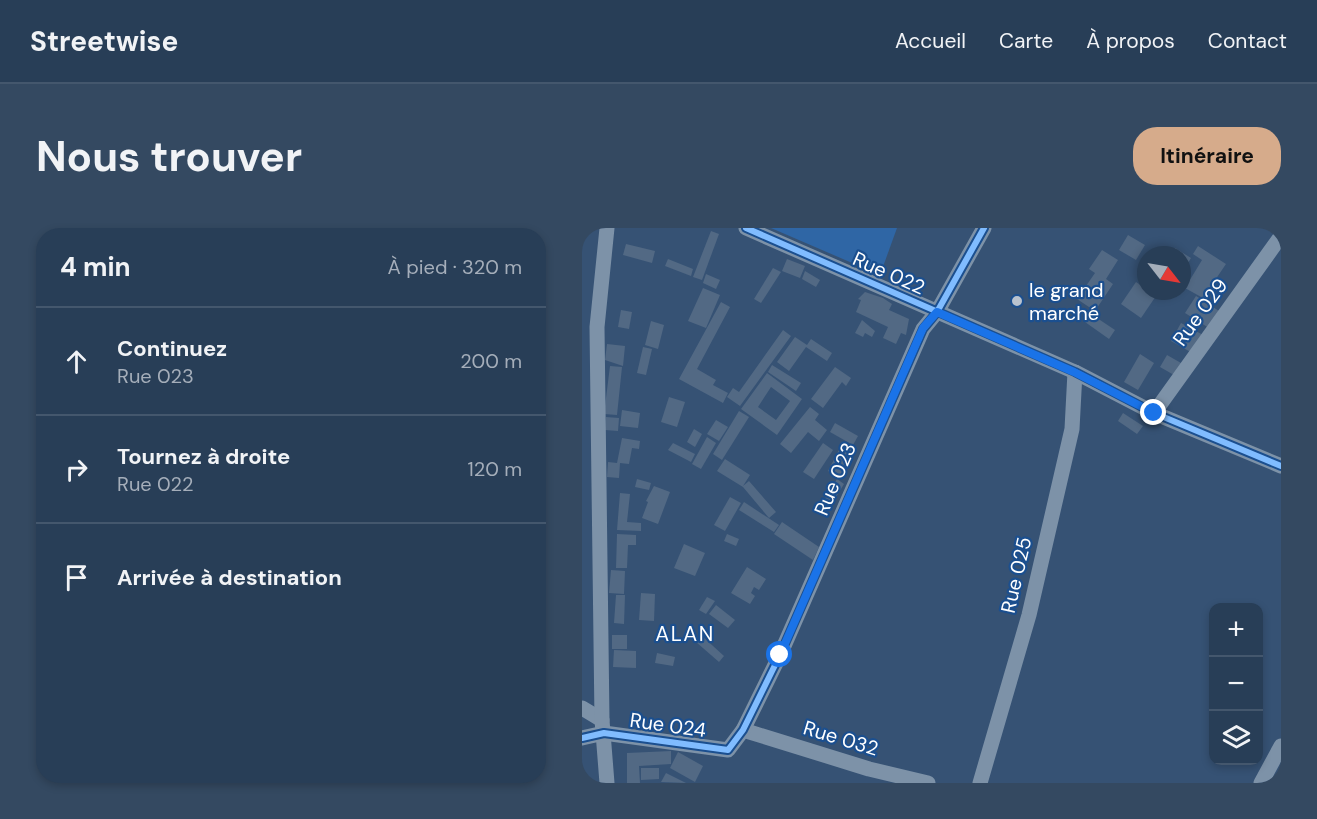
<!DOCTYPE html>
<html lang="fr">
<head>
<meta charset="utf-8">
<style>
  :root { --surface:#283e57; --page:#344961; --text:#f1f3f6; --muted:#a5aeba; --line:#44576d; --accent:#d6ab8b }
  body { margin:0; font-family:"DM Sans",sans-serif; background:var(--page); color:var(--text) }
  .controls { position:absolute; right:18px; bottom:18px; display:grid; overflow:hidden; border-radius:12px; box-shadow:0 3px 9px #0003 }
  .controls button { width:54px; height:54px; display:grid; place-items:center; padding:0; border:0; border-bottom:2px solid var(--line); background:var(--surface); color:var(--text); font:30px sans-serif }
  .compass { position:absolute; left:555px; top:18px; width:54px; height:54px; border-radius:50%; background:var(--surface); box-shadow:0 3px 9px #0003; rotate:121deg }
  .stop { position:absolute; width:18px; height:18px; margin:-14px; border:4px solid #1a73e8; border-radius:50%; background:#fff }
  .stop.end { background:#1a73e8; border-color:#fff; box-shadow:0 2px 6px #0008 }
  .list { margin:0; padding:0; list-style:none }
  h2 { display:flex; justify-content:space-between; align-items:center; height:78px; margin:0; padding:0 24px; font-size:26px }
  h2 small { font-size:20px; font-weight:400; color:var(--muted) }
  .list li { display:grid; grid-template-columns:39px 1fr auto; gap:18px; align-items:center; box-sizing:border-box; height:108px; padding:0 24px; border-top:2px solid var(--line) }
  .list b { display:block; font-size:22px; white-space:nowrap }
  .list p { margin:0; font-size:20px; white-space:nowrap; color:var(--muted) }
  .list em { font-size:20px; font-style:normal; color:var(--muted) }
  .icon { flex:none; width:33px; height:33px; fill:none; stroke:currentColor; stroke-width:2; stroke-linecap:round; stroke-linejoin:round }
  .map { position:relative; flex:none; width:699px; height:555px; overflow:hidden; border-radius:24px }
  header { display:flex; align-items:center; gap:36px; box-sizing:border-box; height:84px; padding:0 30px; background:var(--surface); border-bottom:2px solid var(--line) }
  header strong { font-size:28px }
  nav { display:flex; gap:33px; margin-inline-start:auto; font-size:21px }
  .intro { display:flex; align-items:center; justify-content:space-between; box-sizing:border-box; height:144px; padding:0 36px }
  h1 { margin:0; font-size:42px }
  .button { padding:15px 27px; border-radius:24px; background:var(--accent); color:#111; font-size:21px; font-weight:700 }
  main { display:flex; gap:36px; padding:0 36px }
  aside { flex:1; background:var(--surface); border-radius:24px; box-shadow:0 3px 9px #0003 }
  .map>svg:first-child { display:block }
  .green { fill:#2f66a5 }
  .building { fill:#526984; fill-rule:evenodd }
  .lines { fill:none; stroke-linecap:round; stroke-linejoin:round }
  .minor { stroke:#7d92a8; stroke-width:15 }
  .cycleway-casing { stroke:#1b4f8f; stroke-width:10 }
  .cycleway { stroke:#80bcff; stroke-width:6 }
  .route { stroke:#1a73e8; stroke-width:8 }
  .poi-dot { fill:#b9c2ce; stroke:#1b4f8f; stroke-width:2 }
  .labels { text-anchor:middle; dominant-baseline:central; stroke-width:4.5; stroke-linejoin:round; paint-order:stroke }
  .street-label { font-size:20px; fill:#fff; stroke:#1b4f8f }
  .poi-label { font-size:20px; fill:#fff; stroke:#1b4f8f; text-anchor:start }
  .neighbourhood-label { font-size:21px; letter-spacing:1.5px; fill:#fff; stroke:#1b4f8f }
</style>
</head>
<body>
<header>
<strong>Streetwise</strong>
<nav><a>Accueil</a><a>Carte</a><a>À propos</a><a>Contact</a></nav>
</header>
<div class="intro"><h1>Nous trouver</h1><a class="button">Itinéraire</a></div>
<main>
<aside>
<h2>4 min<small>À pied · 320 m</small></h2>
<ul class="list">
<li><svg class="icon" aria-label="ahead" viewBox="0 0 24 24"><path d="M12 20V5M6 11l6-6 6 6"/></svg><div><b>Continuez</b><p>Rue 023</p></div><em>200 m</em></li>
<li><svg class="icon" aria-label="right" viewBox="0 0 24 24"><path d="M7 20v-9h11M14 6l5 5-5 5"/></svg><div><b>Tournez à droite</b><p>Rue 022</p></div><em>120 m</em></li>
<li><svg class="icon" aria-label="arrive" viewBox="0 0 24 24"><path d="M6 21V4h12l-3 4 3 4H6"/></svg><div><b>Arrivée à destination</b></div></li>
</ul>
</aside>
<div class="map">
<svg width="699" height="555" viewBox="0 0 699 555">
  <rect width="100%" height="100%" fill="#365274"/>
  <!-- green -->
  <path class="green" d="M189,0H315L298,47Z"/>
  <!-- building -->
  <g class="building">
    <path d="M129,3L137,6L120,52L111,49Z"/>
    <path d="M546,7L563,17L554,32L537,22Z"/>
    <path d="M44,16L73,23L70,35L41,27Z"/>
    <path d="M616,18L644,36L621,70L603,60L620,32L611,26Z"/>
    <path d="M593,20L609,30L603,40L600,38V27H588Z"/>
    <path d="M520,22L536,32L524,51L531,56L513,83L495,71L513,45L507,41Z"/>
    <path d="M86,31L111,41L109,48L83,38Z"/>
    <path d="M205,31L223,38L218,50L200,43Z"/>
    <path d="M191,40L199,44L179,75L172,71Z"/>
    <path d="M223,43L238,52L234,59L220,51Z"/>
    <path d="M124,46L138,52L134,61L121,55Z"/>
    <path d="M554,54L574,68L559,90L539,76Z"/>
    <path d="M121,60L138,67L124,100L106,93Z"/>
    <path d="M283,64L301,70L310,76L307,82L327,91L324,107L319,105L314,116L301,110L306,99L274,84L279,72L276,71Z"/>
    <path d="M614,68L637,83L627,100L603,85Z"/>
    <path d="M139,74L148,79L115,141L134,152L131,157L146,165L141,175L97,151Z"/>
    <path d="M39,82L50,84L47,101L36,99Z"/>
    <path d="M509,86L533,102L527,111L503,94Z"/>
    <path d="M280,92L293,103L290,109L283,105L281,109L273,105Z"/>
    <path d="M69,93L82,97L76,121L63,117Z"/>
    <path d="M599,95L623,108L612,126L589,113Z"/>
    <path d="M201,102L209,108L158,178L145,169L151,160L157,164Z"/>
    <path d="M213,109L225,117L229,111L250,125L245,133L224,119L207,143L195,134Z"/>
    <path d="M25,116L43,118L41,138L23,132Z"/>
    <path d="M61,119L70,121L64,147L55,145Z"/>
    <path d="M558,126L572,135L556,162L542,154Z"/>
    <path d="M585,127L606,139L599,151L578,139Z"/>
    <path d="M190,137L219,155L214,163L186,144Z"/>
    <path d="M28,138L40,139L35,187L22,186Z"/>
    <path d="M253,139L269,150L264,158L260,154L241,180L229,171Z"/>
    <path d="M185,145L220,171L195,207L159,181ZM189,159L208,173L194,192L176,179Z"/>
    <path d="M87,169L103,174L95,199L79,194Z"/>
    <path d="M228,179L237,186L233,192L245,202L237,213L226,204L209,225L198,216Z"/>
    <path d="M40,182L58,185L56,200L38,198Z"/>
    <path d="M157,183L167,189L140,232L131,226Z"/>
    <path d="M541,185L561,198L555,206L536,193Z"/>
    <path d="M24,189L37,190L36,203L23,202Z"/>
    <path d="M134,192L146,199L137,213L125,206Z"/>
    <path d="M253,195L276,208L271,217L248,204Z"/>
    <path d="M112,201L120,206L113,219L105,214Z"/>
    <path d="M125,209L134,215L119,241L110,236Z"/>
    <path d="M40,210L58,213L57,221L50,220L47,236L38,235L37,250L25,249L26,234L35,235Z"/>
    <path d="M91,215L113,226L109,234L86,222Z"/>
    <path d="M241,215L251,222L232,251L221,244Z"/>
    <path d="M260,216L273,222L259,250L246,243Z"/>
    <path d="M143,231L168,247L161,258L167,253L194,284L187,290L161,259L135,243Z"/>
    <path d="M55,251L69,255L67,262L53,259Z"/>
    <path d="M255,251L262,256L248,279L241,274Z"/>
    <path d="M72,258L88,264L76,296L60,290L66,274L64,273Z"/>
    <path d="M38,265L48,266L45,294L59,295V303L35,302Z"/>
    <path d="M148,269L159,275L143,303L132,297Z"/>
    <path d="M162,274L197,297L192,304L157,282Z"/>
    <path d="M200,294L237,319L231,332L192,306Z"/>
    <path d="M35,306L54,307V317H46L45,340H34Z"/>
    <path d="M145,306L157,311L154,318L142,313Z"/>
    <path d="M102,316L123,325L113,348L92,340Z"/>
    <path d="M165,339L184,351L177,362L172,359L169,365L173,368L168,376L149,365Z"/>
    <path d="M29,342L43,343L42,366L27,365Z"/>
    <path d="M59,365L73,366L72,393L57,392Z"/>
    <path d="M34,367H43L42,396L32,395Z"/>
    <path d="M125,369L133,373L124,386L117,382Z"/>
    <path d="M134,377L153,392L146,400L127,386Z"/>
    <rect x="30" y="407" width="15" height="14"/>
    <path d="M119,407L142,428L137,434L114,414Z"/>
    <path d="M32,422L54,423V440L31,439Z"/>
    <path d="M75,425L93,429L91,438L73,435Z"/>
    <path d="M89,523V536L57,538L58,555H45V525Z"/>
    <path d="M96,524L121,538L113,554L88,540Z"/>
    <path d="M59,540H77V551L59,552Z"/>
    <path d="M84,545L104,555L79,554Z"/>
  </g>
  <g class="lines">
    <!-- minor -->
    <g class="minor">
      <path d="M164,0L493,144L572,185L699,238"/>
      <path d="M572,185L699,8"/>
      <path d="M0,480L20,492"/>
      <path d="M161,502L287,541L346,555"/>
      <path d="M0,510L22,505L146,522L161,502L198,427L341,101L355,84L402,0"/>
      <path d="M25,555L20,492L15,99L25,0"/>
      <path d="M398,555L447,387L490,201L493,144"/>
      <path d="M679,555L699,518"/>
    </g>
    <!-- cycleway casing -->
    <g class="cycleway-casing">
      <g id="cycleway">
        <path d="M164,0L493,144L572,185L699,238"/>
        <path d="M0,510L22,505L146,522L161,502L198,427L341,101L355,84L402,0"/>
      </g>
    </g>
    <!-- cycleway -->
    <use href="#cycleway" class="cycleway"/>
  </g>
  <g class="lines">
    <!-- route -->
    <path class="route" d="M198,427L341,100L355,84L492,144L572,185"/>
  </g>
  <!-- markers -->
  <circle class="poi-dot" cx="435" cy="73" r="6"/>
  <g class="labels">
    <!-- street labels -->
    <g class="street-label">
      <text transform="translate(307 45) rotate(24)">Rue 022</text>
      <text transform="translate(618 84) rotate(-54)">Rue 029</text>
      <text transform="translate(253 251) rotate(-67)">Rue 023</text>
      <text transform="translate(434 347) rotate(-77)">Rue 025</text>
      <text transform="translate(86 497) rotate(8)">Rue 024</text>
      <text transform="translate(259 510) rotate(17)">Rue 032</text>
    </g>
    <!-- poi labels -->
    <g class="poi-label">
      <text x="447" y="62">le grand<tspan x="447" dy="23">marché</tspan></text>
    </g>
    <!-- neighbourhood labels -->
    <g class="neighbourhood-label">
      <text x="103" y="406">ALAN</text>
    </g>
  </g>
</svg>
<div class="controls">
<button>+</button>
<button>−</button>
<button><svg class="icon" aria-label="layers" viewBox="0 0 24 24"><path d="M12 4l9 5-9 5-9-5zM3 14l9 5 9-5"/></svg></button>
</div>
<svg class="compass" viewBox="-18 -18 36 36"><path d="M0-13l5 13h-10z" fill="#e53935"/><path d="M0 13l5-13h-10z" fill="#a5aeba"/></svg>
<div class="stop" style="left:198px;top:427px"></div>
<div class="stop end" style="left:572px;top:185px"></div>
</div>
</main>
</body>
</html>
